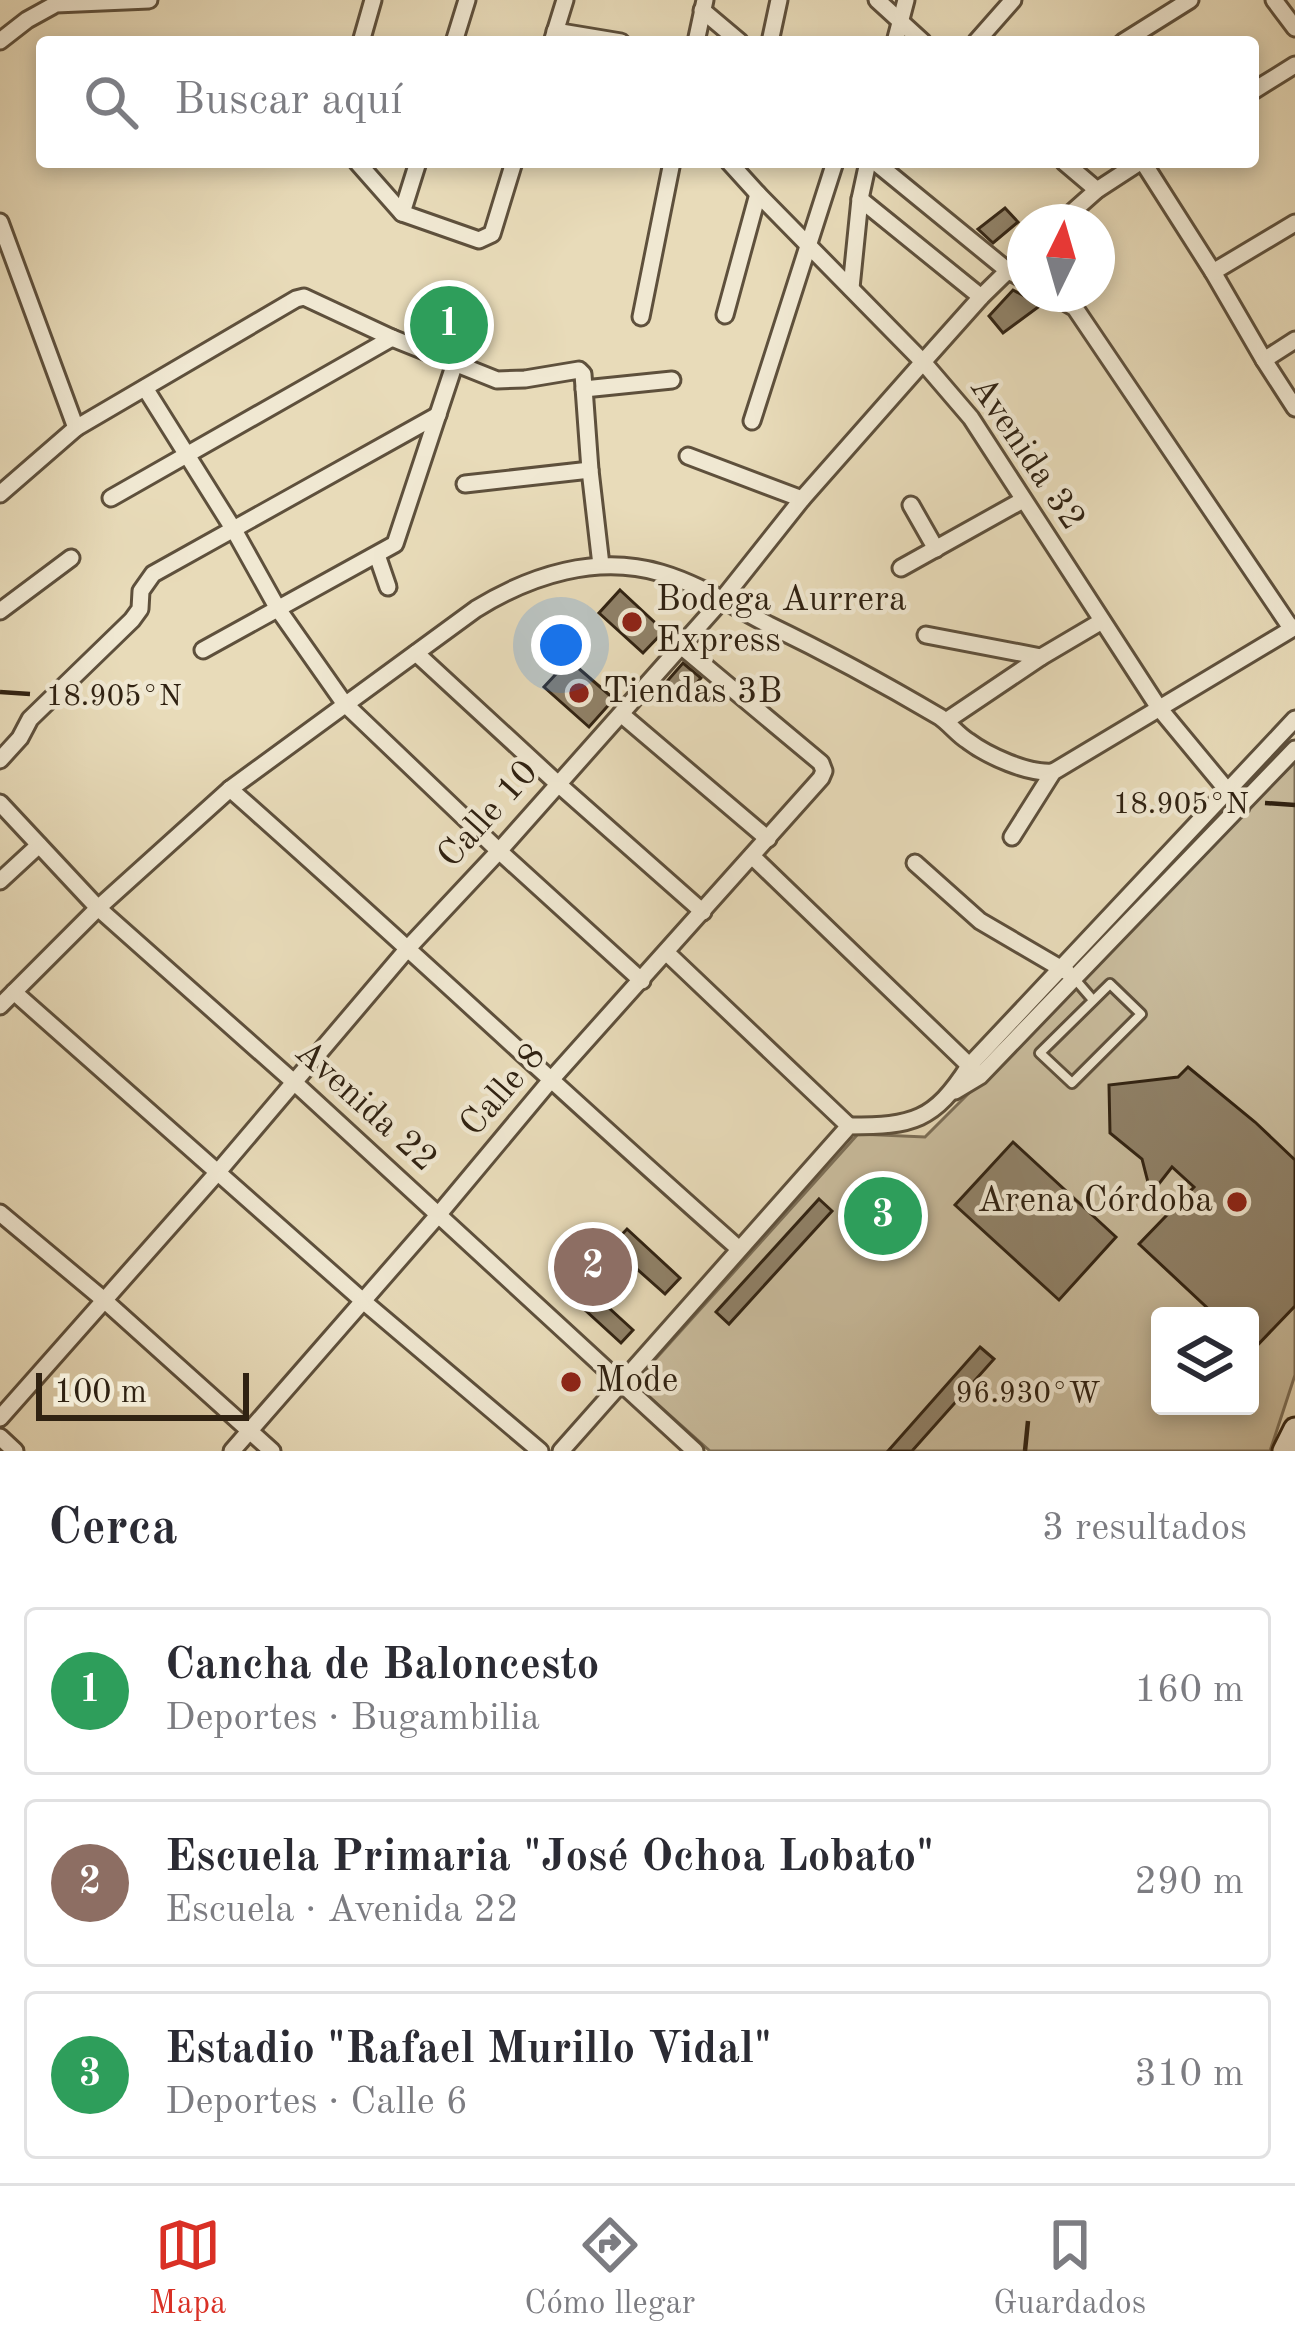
<!DOCTYPE html>
<html lang="es">
<head>
<meta charset="utf-8">
<style>
  :root { --surface:#fff; --page:#f7f7f7; --text:#2b2b33; --muted:#7c7c81; --line:#e1e1e2; --accent:#d93025 }
  body { margin:0; font-family:"Old Standard TT",serif; background:var(--page); color:var(--text) }
  .controls { position:absolute; right:36px; bottom:36px; display:grid; overflow:hidden; border-radius:12px; box-shadow:0 6px 18px #0003 }
  .controls button { width:108px; height:108px; display:grid; place-items:center; padding:0; border:0; border-bottom:3px solid var(--line); background:var(--surface); color:var(--text); font:60px sans-serif }
  .compass { position:absolute; left:1007px; top:204px; width:108px; height:108px; border-radius:50%; background:var(--surface); box-shadow:0 6px 18px #0003; rotate:5deg }
  .scale { position:absolute; left:36px; bottom:30px; width:213px; box-sizing:border-box; padding-left:12px; border:6px solid #302212; border-top:0; font-size:33px; line-height:42px; white-space:nowrap; color:#302212; -webkit-text-stroke:9px #f0e8d2; paint-order:stroke }
  .you { position:absolute; left:561px; top:645px; width:42px; height:42px; margin:-30px; border:9px solid #fff; border-radius:50%; background:#1a73e8; box-shadow:0 0 0 18px #1a73e833 }
  .badge { display:grid; place-items:center; width:78px; height:78px; border-radius:50%; background:var(--accent); color:#fff; font-size:39px; font-weight:700 }
  .pin { position:absolute; translate:-50% -50%; border:6px solid #fff; box-shadow:0 3px 12px #0006 }
  .list { margin:0; padding:0; list-style:none }
  h2 { display:flex; justify-content:space-between; align-items:center; height:156px; margin:0; padding:0 48px; font-size:51px }
  h2 small { font-size:39px; font-weight:400; color:var(--muted) }
  .list li { display:grid; grid-template-columns:78px 1fr auto; gap:36px; align-items:center; box-sizing:border-box; height:168px; margin:0 24px 24px; padding:0 24px; border:3px solid var(--line); border-radius:12px }
  .list b { display:block; font-size:45px; white-space:nowrap }
  .list p { margin:0; font-size:39px; white-space:nowrap; color:var(--muted) }
  .list em { font-size:39px; font-style:normal; color:var(--muted) }
  .icon { flex:none; width:66px; height:66px; fill:none; stroke:currentColor; stroke-width:2; stroke-linecap:round; stroke-linejoin:round }
  .map { position:relative; flex:none; width:1295px; height:1451px; overflow:hidden }
  .search { position:absolute; background:var(--surface); box-shadow:0 6px 18px #0003; left:36px; right:36px; top:36px; height:132px; display:flex; align-items:center; gap:30px; box-sizing:border-box; padding:0 42px; border-radius:12px; color:var(--muted); font-size:45px }
  .sheet { height:732px; background:var(--surface) }
  nav { display:flex; justify-content:space-around; align-items:center; box-sizing:border-box; height:168px; border-top:3px solid var(--line); background:var(--surface); font-size:33px; color:var(--muted) }
  nav a { display:grid; justify-items:center; gap:6px }
  nav .on { color:var(--accent) }
  .map>svg:first-child { display:block }
  .green { fill:#c9bc9d; stroke:#7c6f58; stroke-width:3; fill-rule:evenodd }
  .building { fill:#908269; stroke:#302212; stroke-width:3 }
  .lines { fill:none; stroke-linecap:round; stroke-linejoin:round }
  .lane-casing { stroke:#5e503c; stroke-width:14 }
  .street-casing { stroke:#5e503c; stroke-width:21 }
  .secondary-casing { stroke:#302212; stroke-width:27 }
  .lane { stroke:#f0e8d2; stroke-width:8 }
  .street { stroke:#f0e8d2; stroke-width:15 }
  .secondary { stroke:#f0e8d2; stroke-width:21 }
  .ticks { fill:none; stroke:#302212; stroke-width:4.5 }
  .poi-dot { fill:#8f2418; stroke:#f0e8d2; stroke-width:4.5 }
  .labels { text-anchor:middle; dominant-baseline:central; stroke-width:9; stroke-linejoin:round; paint-order:stroke }
  .street-label { font-size:36px; fill:#302212; stroke:#f0e8d2 }
  .poi-label { font-size:36px; fill:#302212; stroke:#f0e8d2; text-anchor:start }
  .ticks-label { font-size:30px; text-anchor:middle; fill:#302212; stroke:#f0e8d2; stroke-width:9; stroke-linejoin:round; paint-order:stroke }
</style>
</head>
<body>
<div class="map">
<svg width="1295" height="1451" viewBox="0 0 1295 1451">
  <rect width="100%" height="100%" fill="#e8dbb9"/>
  <filter id="stains"><feTurbulence type="fractalNoise" baseFrequency=".00167" numOctaves="4"/><feColorMatrix values="0 0 0 0 .2 0 0 0 0 .09 0 0 0 0 .02 0 0 0 .5 -.17"/></filter>
  <radialGradient id="worn" r=".72"><stop offset=".6" stop-color="#630" stop-opacity="0"/><stop offset="1" stop-color="#630" stop-opacity=".3"/></radialGradient>
  <!-- green -->
  <g class="green">
    <path d="M428,298L482,321L470,351L415,328Z"/>
    <path d="M1295,759V1375L1270,1451H710L634,1383L858,1134L925,1137L1100,962ZM1160,1316H1250V1406H1160Z"/>
  </g>
  <!-- building -->
  <g class="building">
    <path d="M1005,208L1018,222L993,243L978,229Z"/>
    <path d="M1013,290L1041,305L1003,333L989,316Z"/>
    <path d="M620,590L664,631L643,653L599,613Z"/>
    <path d="M569,660L614,699L589,727L544,687Z"/>
    <path d="M683,663L701,678L680,703L662,687Z"/>
    <path d="M1188,1067L1255,1122L1295,1160V1306L1250,1353V1316H1216L1139,1244L1194,1187L1172,1167L1151,1194L1142,1159L1110,1133L1109,1085L1178,1077Z"/>
    <path d="M1013,1142L1116,1237L1059,1300L955,1205Z"/>
    <path d="M819,1199L832,1211L729,1324L716,1312Z"/>
    <path d="M627,1229L680,1278L665,1294L611,1246Z"/>
    <path d="M573,1275L633,1330L621,1343L561,1288Z"/>
    <path d="M980,1347L994,1359L912,1451H888Z"/>
  </g>
  <g class="lines">
    <!-- lane casing -->
    <g class="lane-casing">
      <g id="lane">
        <path d="M1074,978L1093,1000"/>
        <path d="M1110,984L1141,1014L1072,1083L1040,1053Z"/>
      </g>
    </g>
    <!-- street casing -->
    <g class="street-casing">
      <g id="street">
        <path d="M877,0L923,42"/>
        <path d="M1274,0L1295,28"/>
        <path d="M702,10L740,42"/>
        <path d="M555,31L621,42"/>
        <path d="M0,41L27,20L56,4L149,0"/>
        <path d="M361,42L373,0"/>
        <path d="M454,42L467,0"/>
        <path d="M552,42L565,0"/>
        <path d="M696,42L705,0"/>
        <path d="M770,42L779,0"/>
        <path d="M895,42L906,0"/>
        <path d="M976,42L1013,0"/>
        <path d="M1123,42L1190,0"/>
        <path d="M1253,91L1295,65"/>
        <path d="M357,162L402,213L479,240L492,234L514,162"/>
        <path d="M729,162L758,194L923,362L971,418L1159,708L1241,807"/>
        <path d="M875,162L1007,270L1025,280"/>
        <path d="M1064,162L1097,190"/>
        <path d="M1143,162L1213,272L1264,360L1295,408"/>
        <path d="M860,199L981,297"/>
        <path d="M402,213L418,162"/>
        <path d="M0,222L76,428"/>
        <path d="M1061,222L1097,190L1140,162"/>
        <path d="M1213,272L1295,223"/>
        <path d="M851,288L860,199L868,162"/>
        <path d="M1051,294L1075,308L1291,628"/>
        <path d="M725,315L758,194"/>
        <path d="M641,317L672,162"/>
        <path d="M1264,360L1295,340"/>
        <path d="M145,388L234,530L278,609L344,703L499,851L642,981"/>
        <path d="M584,389L672,380"/>
        <path d="M752,421L835,162"/>
        <path d="M688,456L802,499"/>
        <path d="M465,484L590,470"/>
        <path d="M0,494L76,428L296,299L304,297L392,338L497,380L525,379L579,370L583,374L590,470L601,565"/>
        <path d="M111,498L392,338"/>
        <path d="M911,505L936,549"/>
        <path d="M377,555L388,587"/>
        <path d="M901,568L1023,500"/>
        <path d="M0,611L71,558"/>
        <path d="M926,635L1041,657"/>
        <path d="M203,650L395,544L455,363"/>
        <path d="M416,653L557,783L703,912"/>
        <path d="M621,714L768,839"/>
        <path d="M946,721L1041,657L1102,621"/>
        <path d="M0,760L20,738L30,719L132,620L140,609L141,591L153,574L438,415"/>
        <path d="M230,789C401,940 567,1097 738,1248"/>
        <path d="M0,803L98,908L295,1083L695,1451"/>
        <path d="M1012,837L1053,772L1295,627"/>
        <path d="M752,856L974,1070"/>
        <path d="M915,863L980,921L1067,972"/>
        <path d="M0,881L39,845"/>
        <path d="M667,953L849,1126"/>
        <path d="M14,992L363,1301L540,1451"/>
        <path d="M0,1006L98,908L230,789L476,609C531,575 597,554 661,573C699,584 734,607 769,625C827,653 884,684 940,717C950,724 957,734 968,741C988,756 1028,774 1053,772"/>
        <path d="M955,1091L980,1076L1295,749"/>
        <path d="M0,1213L104,1300L272,1451"/>
        <path d="M0,1418L217,1173L409,947L499,851L721,601L802,499L923,362L981,297L1025,254"/>
        <path d="M0,1437L15,1451"/>
        <path d="M232,1451L439,1214L550,1081L821,778L824,771L821,763L681,646"/>
        <path d="M561,1451L849,1126C913,1126 934,1121 969,1066L1295,719"/>
      </g>
    </g>
    <!-- secondary casing -->
    <g class="secondary-casing">
      <path id="secondary" d="M1284,1451L1295,1429"/>
    </g>
    <!-- lane -->
    <use href="#lane" class="lane"/>
    <!-- street -->
    <use href="#street" class="street"/>
    <!-- secondary -->
    <use href="#secondary" class="secondary"/>
  </g>
  <!-- ticks -->
  <path class="ticks" d="M0,692L30,694M1265,803L1295,805M1025,1451L1028,1421"/>
  <!-- markers -->
  <g class="poi-dot">
    <circle cx="632" cy="622" r="12"/>
    <circle cx="579" cy="693" r="12"/>
    <circle cx="1237" cy="1202" r="12"/>
    <circle cx="571" cy="1382" r="12"/>
  </g>
  <g class="labels">
    <!-- street labels -->
    <g class="street-label">
      <text transform="translate(1026 454) rotate(56)">Avenida 32</text>
      <text transform="translate(489 815) rotate(-48)">Calle 10</text>
      <text transform="translate(504 1091) rotate(-49)">Calle 8</text>
      <text transform="translate(365 1107) rotate(42)">Avenida 22</text>
    </g>
    <!-- poi labels -->
    <g class="poi-label">
      <text x="656" y="601">Bodega Aurrera<tspan x="656" dy="41">Express</tspan></text>
      <text x="603" y="693">Tiendas 3B</text>
      <text x="1213" y="1202" text-anchor="end">Arena Córdoba</text>
      <text x="595" y="1382">Mode</text>
    </g>
  </g>
  <g class="ticks-label">
    <text x="114" y="705">18.905°N</text>
    <text x="1181" y="813">18.905°N</text>
    <text x="1028" y="1402">96.930°W</text>
  </g>
  <rect width="100%" height="100%" filter="url(#stains)"/>
  <rect width="100%" height="100%" fill="url(#worn)"/>
</svg>
<div class="controls">
<button><svg class="icon" aria-label="layers" viewBox="0 0 24 24"><path d="M12 4l9 5-9 5-9-5zM3 14l9 5 9-5"/></svg></button>
</div>
<svg class="compass" viewBox="-18 -18 36 36"><path d="M0-13l5 13h-10z" fill="#e53935"/><path d="M0 13l5-13h-10z" fill="#7c7c81"/></svg>
<div class="scale">100 m</div>
<div class="you"></div>
<div class="pin badge" style="left:449px;top:325px;background:#2e9e5b">1</div>
<div class="pin badge" style="left:593px;top:1267px;background:#8d6e63">2</div>
<div class="pin badge" style="left:883px;top:1216px;background:#2e9e5b">3</div>
<div class="search"><svg class="icon" aria-label="search" viewBox="0 0 24 24"><circle cx="10" cy="10" r="6"/><path d="M15 15l6 6"/></svg>Buscar aquí</div>
</div>
<section class="sheet">
<h2>Cerca<small>3 resultados</small></h2>
<ul class="list">
<li><span class="badge" style="background:#2e9e5b">1</span><div><b>Cancha de Baloncesto</b><p>Deportes · Bugambilia</p></div><em>160 m</em></li>
<li><span class="badge" style="background:#8d6e63">2</span><div><b>Escuela Primaria &quot;José Ochoa Lobato&quot;</b><p>Escuela · Avenida 22</p></div><em>290 m</em></li>
<li><span class="badge" style="background:#2e9e5b">3</span><div><b>Estadio &quot;Rafael Murillo Vidal&quot;</b><p>Deportes · Calle 6</p></div><em>310 m</em></li>
</ul>
</section>
<nav>
<a class="on"><svg class="icon" aria-label="map" viewBox="0 0 24 24"><path d="M3 6l6-2 6 2 6-2v14l-6 2-6-2-6 2zM9 4v14M15 6v14"/></svg>Mapa</a>
<a><svg class="icon" aria-label="directions" viewBox="0 0 24 24"><path d="M12 3l9 9-9 9-9-9zM9 14v-3h6M13 9l2 2-2 2"/></svg>Cómo llegar</a>
<a><svg class="icon" aria-label="saved" viewBox="0 0 24 24"><path d="M7 4h10v16l-5-4-5 4z"/></svg>Guardados</a>
</nav>
</body>
</html>
